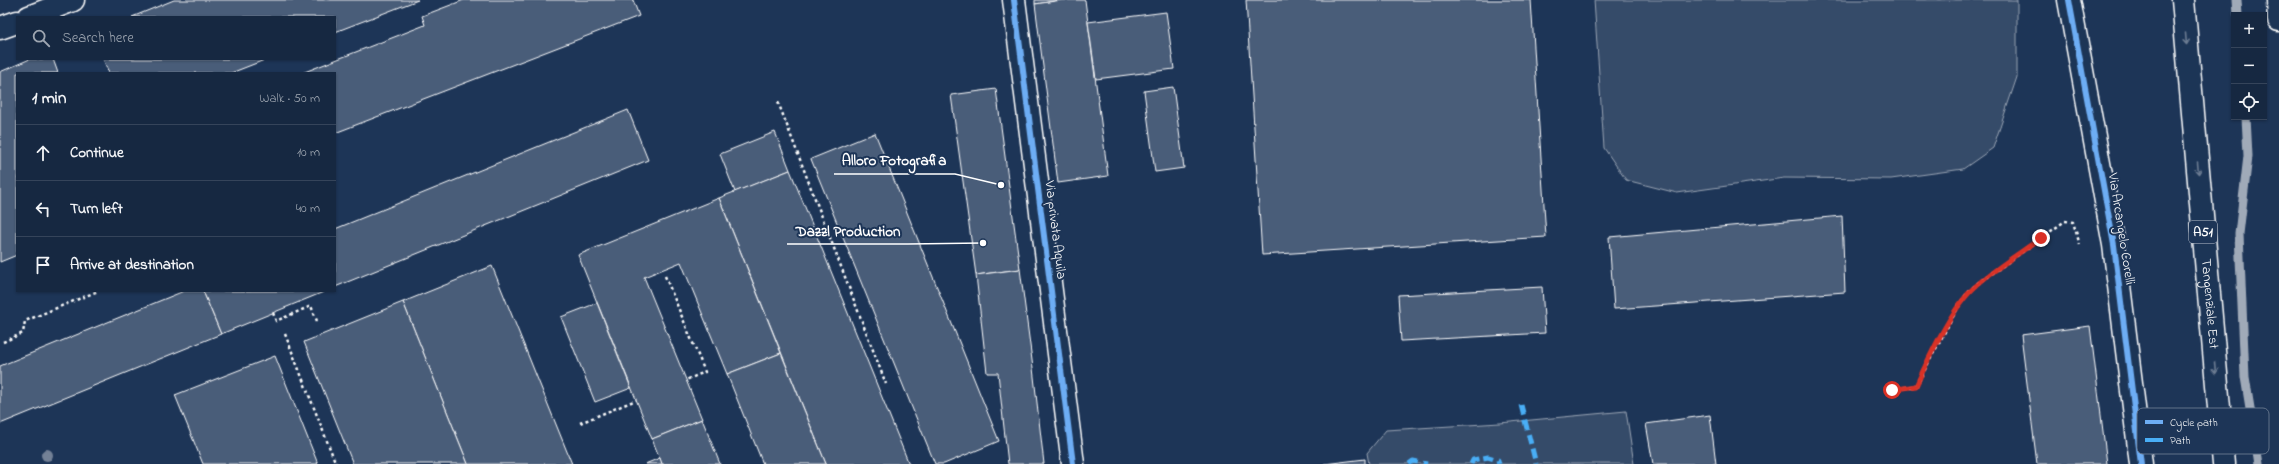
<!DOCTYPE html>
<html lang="en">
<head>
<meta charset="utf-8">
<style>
  :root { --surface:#162841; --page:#1f3048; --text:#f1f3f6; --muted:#9ea6b1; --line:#35445a }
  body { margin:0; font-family:"Indie Flower",sans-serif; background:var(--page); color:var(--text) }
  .controls { position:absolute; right:12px; top:12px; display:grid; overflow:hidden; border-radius:0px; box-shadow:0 1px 3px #0004 }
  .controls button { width:36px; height:36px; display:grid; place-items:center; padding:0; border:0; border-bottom:1px solid var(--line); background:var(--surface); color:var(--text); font:20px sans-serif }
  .stop { position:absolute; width:12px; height:12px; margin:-9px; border:3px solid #d93025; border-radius:50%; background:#fff }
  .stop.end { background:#d93025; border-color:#fff; box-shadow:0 1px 4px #0008 }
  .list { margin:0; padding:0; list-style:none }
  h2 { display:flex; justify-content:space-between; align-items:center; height:52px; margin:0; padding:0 16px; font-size:17px }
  h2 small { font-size:13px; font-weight:400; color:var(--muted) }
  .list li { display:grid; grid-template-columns:26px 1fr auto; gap:12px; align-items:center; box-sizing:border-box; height:56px; padding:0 16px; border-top:1px solid var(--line) }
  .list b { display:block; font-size:15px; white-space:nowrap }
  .list em { font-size:13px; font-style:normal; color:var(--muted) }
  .icon { flex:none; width:22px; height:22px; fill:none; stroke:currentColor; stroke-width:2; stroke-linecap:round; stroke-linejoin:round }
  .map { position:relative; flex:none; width:2279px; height:464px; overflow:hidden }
  .search { position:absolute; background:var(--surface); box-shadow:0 1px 3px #0004; left:16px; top:16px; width:320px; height:44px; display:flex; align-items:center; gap:10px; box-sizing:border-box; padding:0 14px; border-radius:0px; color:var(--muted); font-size:15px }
  .panel { position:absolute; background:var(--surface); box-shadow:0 1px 3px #0004; left:16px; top:72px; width:320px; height:220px; border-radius:0px }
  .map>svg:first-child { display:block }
  .green { fill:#364b69; stroke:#9aa5b4 }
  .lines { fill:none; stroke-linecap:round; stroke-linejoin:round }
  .stream { stroke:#a0aab8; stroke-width:9 }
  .building { fill:#4a5d79; stroke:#fff }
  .street-casing { stroke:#fff; stroke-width:25 }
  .secondary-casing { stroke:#fff; stroke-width:25 }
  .highway-casing { stroke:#fff; stroke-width:25 }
  .path { stroke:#fff; stroke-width:2.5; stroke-dasharray:3 3; stroke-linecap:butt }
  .street { stroke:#1d3557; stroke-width:22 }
  .secondary { stroke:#1d3557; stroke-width:22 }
  .highway { stroke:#1d3557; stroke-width:22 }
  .quiet { stroke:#49aef6; stroke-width:5; stroke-dasharray:10 5; stroke-linecap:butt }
  .cycleway-casing { stroke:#1d3557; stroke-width:8 }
  .cycleway { stroke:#6dadf4; stroke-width:6 }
  .tree { fill:#738196 }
  .oneway { stroke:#6c7c92 }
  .route { stroke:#d93025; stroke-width:5 }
  .labels { text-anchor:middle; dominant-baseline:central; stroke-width:4; stroke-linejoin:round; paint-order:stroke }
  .shield { fill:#1d3557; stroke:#bbc2cd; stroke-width:1 }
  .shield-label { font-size:13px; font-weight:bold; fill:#fff }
  .street-label { font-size:14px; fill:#fff; stroke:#1d3557 }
  .key { fill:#1d3557; stroke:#617289; stroke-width:1 }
  .key-label { font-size:11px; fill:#fff }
  .leader { fill:none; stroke:#fff; stroke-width:1.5 }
  .callout-dot { fill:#fff; stroke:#1d3557; stroke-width:1.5 }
  .callout-label { font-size:15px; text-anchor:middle; font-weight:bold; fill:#fff; stroke:#1d3557; stroke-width:4; stroke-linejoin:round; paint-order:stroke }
</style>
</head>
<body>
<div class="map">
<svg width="2279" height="464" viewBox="0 0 2279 464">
  <rect width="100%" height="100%" fill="#1d3557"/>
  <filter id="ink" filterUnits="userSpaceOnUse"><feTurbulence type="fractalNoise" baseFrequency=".025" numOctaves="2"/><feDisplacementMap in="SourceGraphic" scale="8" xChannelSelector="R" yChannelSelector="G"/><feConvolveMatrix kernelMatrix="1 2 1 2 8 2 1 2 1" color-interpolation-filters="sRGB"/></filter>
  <g filter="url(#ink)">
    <!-- green -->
    <g class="green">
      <path d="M1594,0H2017V77L1993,148L1963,169L1891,179L1784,178L1677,193L1626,180L1604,148Z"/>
      <path d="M1626,411L1634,464H1369L1367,453L1386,430L1500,423Z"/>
    </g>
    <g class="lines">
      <!-- stream -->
      <g class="stream">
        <path d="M2237,0L2238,15"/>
        <path d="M2246,117L2248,156L2239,234L2245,377L2259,464"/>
      </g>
    </g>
    <!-- building -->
    <g class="building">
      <path d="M174,0H418L335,32V17H132Z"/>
      <path d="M464,0H633L639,16L335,133V73H302L425,25L422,16Z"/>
      <path d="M1035,0H1062L1035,4Z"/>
      <path d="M1062,0H1085L1108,176L1058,183L1035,4Z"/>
      <path d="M1246,0H1531L1546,237L1262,255Z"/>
      <path d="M1166,12L1174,69L1096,79L1088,22Z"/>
      <path d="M30,59H53L58,73H17V255L0,262V72Z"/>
      <path d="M103,59H267L231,73H109Z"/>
      <path d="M1173,87L1184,168L1155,172L1144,91Z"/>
      <path d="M996,89L1020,269L976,275L951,95Z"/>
      <path d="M628,110L648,160L335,287V229Z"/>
      <path d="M775,132L790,170L735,192L720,154Z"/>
      <path d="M875,133L999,441L944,464H935L811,159Z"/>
      <path d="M790,170L909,464H826L719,198Z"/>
      <path d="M719,198L781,353L727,374L681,262L644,277L702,419L652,439L578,255Z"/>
      <path d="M1842,216L1845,292L1614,309L1609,237Z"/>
      <path d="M492,266L572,464H468L403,302Z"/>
      <path d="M1020,269L1033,368L1044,464H1008L998,373H987L976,275Z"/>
      <path d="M1542,287L1545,333L1401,341L1398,295Z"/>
      <path d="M184,291H203L221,334L0,424V366Z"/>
      <path d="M203,291H326L221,334Z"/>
      <path d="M403,302L468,464H353L304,342Z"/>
      <path d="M597,303L631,388L595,402L561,317Z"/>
      <path d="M2090,326L2107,464H2037L2021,335Z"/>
      <path d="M781,353L826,464H763L727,374Z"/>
      <path d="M275,356L318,464H203L175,395Z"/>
      <path d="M1710,415L1716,464H1653L1646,424Z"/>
      <path d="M702,419L720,464H662L652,439Z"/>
      <path d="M660,458L662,464H645Z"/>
      <path d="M1365,459V464H1324Z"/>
    </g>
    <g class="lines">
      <!-- street casing -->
      <g class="street-casing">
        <g id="street">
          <path d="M1014,0L1073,464"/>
          <path d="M2069,0L2114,245L2141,464"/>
        </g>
      </g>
      <!-- secondary casing -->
      <g class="secondary-casing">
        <g id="secondary">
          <path d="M29,17L73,0"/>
          <path d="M0,28L17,22"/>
        </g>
      </g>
      <!-- highway casing -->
      <g class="highway-casing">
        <g id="highway">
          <path id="s1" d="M2183,0L2224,464"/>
          <path d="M2278,0L2279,20"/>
        </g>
      </g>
      <!-- path -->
      <g class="path">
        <path d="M778,102L886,384"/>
        <path d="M665,276L705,372L686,380"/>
        <path d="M273,313L276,321L311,306L317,321"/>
        <path d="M285,334L336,464"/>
        <path d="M3,342L23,333L25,321L98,291"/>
        <path d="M1892,390L1916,386L1958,307L1967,294L1977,284L2065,221L2073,222L2080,245"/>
        <path d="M580,423L636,400"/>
      </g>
      <!-- street -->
      <use href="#street" class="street"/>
      <!-- secondary -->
      <use href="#secondary" class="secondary"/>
      <!-- highway -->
      <use href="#highway" class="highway"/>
      <!-- quiet -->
      <g class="quiet">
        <path d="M1521,405L1536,464"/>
        <path d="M1409,464L1413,461L1427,464"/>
        <path d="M1471,464L1473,460L1488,457L1498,460L1499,464"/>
      </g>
      <!-- cycleway casing -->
      <g class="cycleway-casing">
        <g id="cycleway">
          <path d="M1014,0L1073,464"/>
          <path d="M2069,0L2114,245L2141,464"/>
        </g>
      </g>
      <!-- cycleway -->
      <use href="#cycleway" class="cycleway"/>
    </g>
    <!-- trees -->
    <circle class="tree" cx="47" cy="455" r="6"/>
    <!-- one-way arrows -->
    <defs><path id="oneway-shaft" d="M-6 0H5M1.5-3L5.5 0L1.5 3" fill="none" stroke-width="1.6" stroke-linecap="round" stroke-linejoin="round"/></defs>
    <g class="oneway">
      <use href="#oneway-shaft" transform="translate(2186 39) rotate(85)"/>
      <use href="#oneway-shaft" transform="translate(2198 168) rotate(85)"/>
      <use href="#oneway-shaft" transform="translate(2215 368) rotate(85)"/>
    </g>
  </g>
  <g class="lines" filter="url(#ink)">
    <!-- route -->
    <path class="route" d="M1892,390L1916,386C1930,356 1952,306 1977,285C1997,267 2020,253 2041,238"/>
  </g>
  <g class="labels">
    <!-- shield labels -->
    <rect class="shield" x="2189" y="221" width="28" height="22" rx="3"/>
    <g class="shield-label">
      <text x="2203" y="232">A51</text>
    </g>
    <!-- street labels -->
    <g class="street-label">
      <text transform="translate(2121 229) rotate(81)">Via Arcangelo Corelli</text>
      <text transform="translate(1055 230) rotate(83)">Via privata Aquila</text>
      <text stroke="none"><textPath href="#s1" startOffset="305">Tangenziale Est</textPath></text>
    </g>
  </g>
  <!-- legend -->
  <rect x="2137" y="408" width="132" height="46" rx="6" class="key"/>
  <rect x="2145" y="420" width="18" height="4" fill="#6dadf4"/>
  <rect x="2145" y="438" width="18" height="4" fill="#49aef6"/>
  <g class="key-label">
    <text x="2170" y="426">Cycle path</text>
    <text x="2170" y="444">Path</text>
  </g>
  <!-- callouts -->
  <path class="leader" d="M1001 185L955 174H834M983 243L908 244H787"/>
  <g class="callout-dot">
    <circle cx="1001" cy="185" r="4"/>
    <circle cx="983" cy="243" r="4"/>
  </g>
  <g class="callout-label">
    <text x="894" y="165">Alloro Fotografia</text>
    <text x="848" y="236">Dazzl Production</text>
  </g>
</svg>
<div class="controls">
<button>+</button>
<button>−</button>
<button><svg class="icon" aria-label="locate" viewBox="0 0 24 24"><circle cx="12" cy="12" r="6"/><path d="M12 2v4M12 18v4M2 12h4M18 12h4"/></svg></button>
</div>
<div class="stop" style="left:1892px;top:390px"></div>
<div class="stop end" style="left:2041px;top:238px"></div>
<div class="search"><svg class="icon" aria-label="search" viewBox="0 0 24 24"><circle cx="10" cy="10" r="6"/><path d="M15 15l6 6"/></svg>Search here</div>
<section class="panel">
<h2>1 min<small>Walk · 50 m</small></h2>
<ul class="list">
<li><svg class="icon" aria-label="ahead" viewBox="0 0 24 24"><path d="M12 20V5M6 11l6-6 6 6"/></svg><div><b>Continue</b></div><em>10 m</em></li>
<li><svg class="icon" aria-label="left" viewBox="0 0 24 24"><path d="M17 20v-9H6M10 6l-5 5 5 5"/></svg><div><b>Turn left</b></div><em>40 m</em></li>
<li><svg class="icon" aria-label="arrive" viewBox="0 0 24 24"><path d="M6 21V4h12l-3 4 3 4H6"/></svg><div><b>Arrive at destination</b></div></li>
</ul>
</section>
</div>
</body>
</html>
